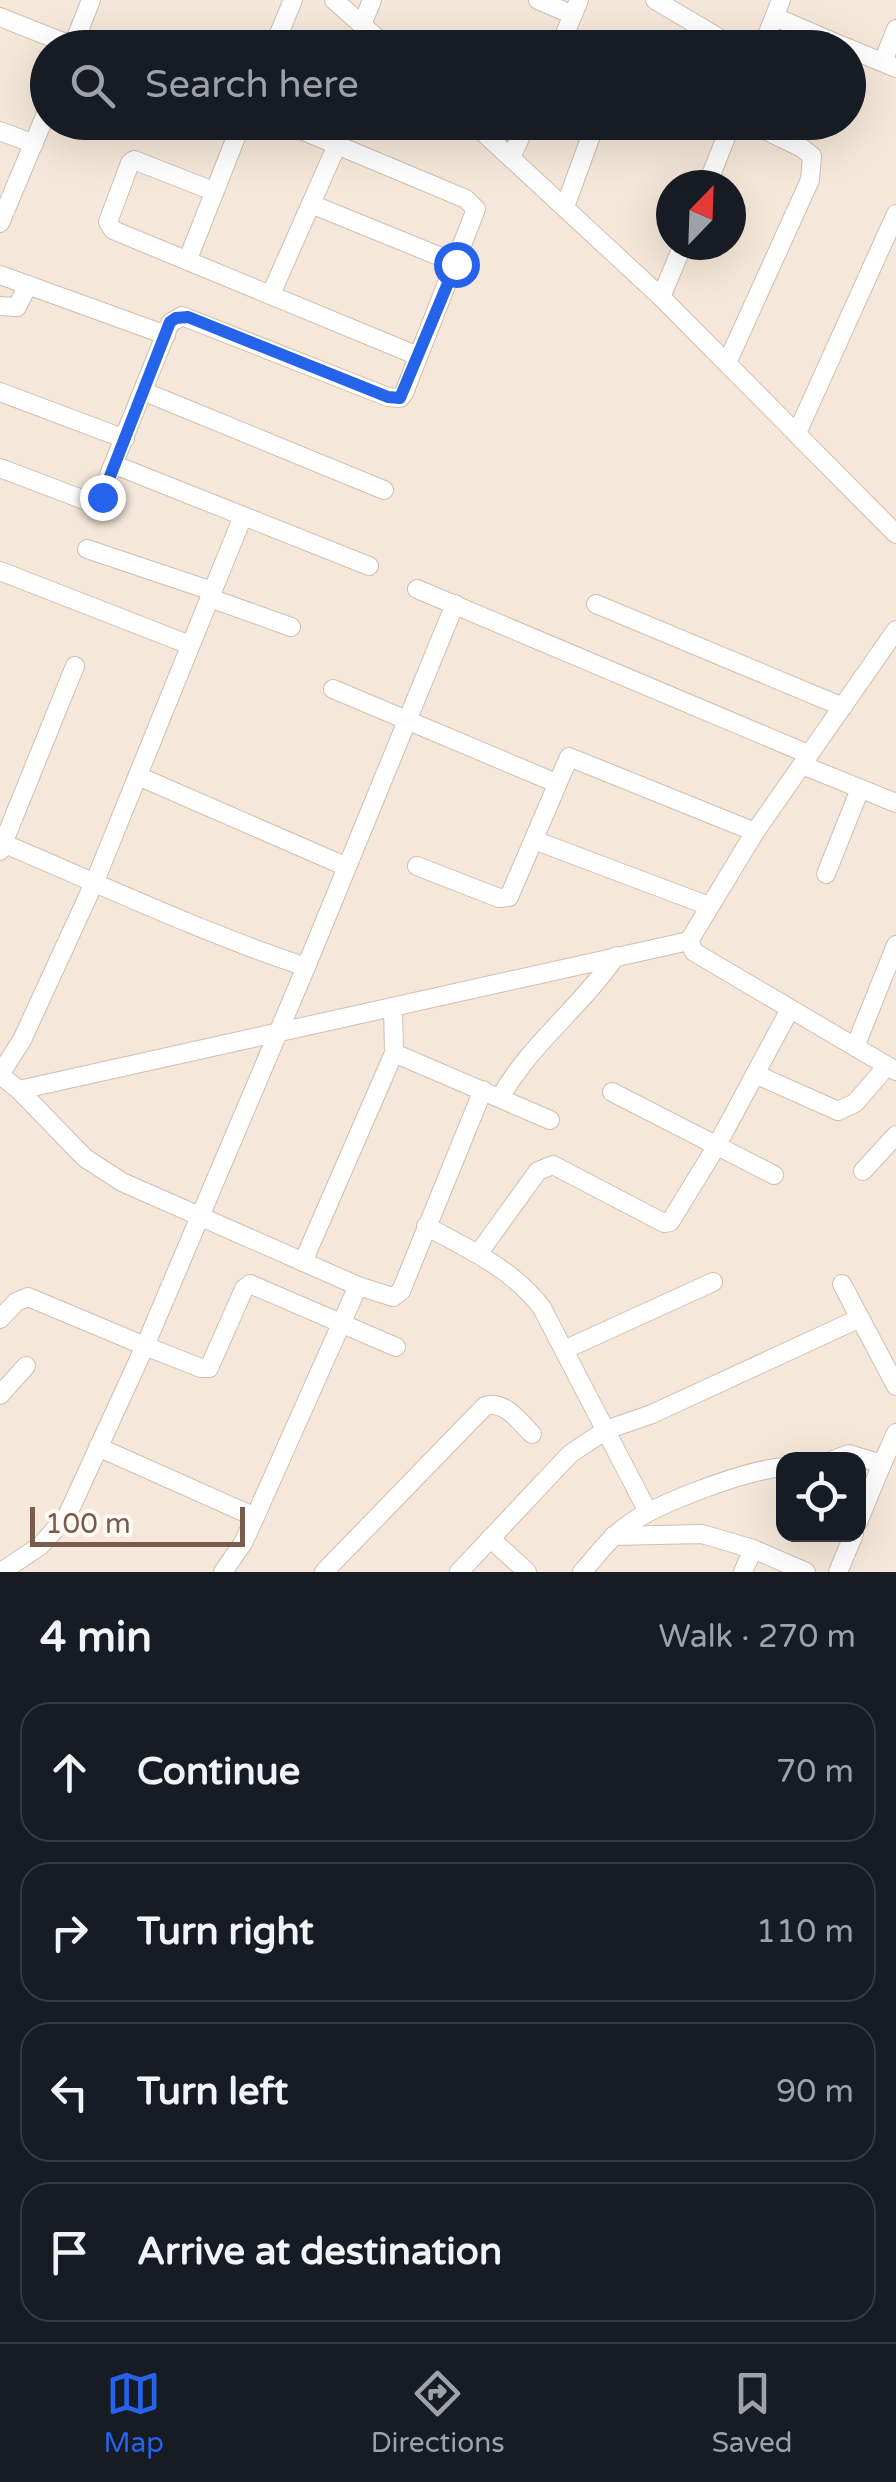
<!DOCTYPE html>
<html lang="en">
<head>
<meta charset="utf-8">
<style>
  :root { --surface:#171b24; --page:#242831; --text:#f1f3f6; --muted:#9ea1a6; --line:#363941; --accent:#2563eb }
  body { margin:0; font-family:"Varela Round",sans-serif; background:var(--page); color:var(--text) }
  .controls { position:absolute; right:30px; bottom:30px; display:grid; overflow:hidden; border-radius:20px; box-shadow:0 10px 40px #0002 }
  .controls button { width:90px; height:90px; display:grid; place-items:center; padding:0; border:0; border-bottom:2px solid var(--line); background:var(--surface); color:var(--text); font:50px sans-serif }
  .compass { position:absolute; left:656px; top:170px; width:90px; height:90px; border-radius:50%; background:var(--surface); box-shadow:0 10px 40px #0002; rotate:23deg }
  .scale { position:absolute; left:30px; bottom:25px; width:215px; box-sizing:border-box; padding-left:10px; border:5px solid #7a5c4d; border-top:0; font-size:28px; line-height:35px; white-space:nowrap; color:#7a5c4d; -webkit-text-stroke:8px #fffaf3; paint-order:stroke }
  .stop { position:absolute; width:30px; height:30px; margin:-22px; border:8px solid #2563eb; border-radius:50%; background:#fff }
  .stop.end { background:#2563eb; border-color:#fff; box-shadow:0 2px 10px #0008 }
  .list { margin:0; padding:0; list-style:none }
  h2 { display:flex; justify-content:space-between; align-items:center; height:130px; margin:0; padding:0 40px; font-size:42px }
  h2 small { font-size:32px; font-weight:400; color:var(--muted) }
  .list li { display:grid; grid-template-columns:65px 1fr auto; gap:30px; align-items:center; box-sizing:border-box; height:140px; margin:0 20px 20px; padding:0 20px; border:2px solid var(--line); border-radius:30px }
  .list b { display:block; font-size:38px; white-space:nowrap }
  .list em { font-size:32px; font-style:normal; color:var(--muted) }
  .icon { flex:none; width:55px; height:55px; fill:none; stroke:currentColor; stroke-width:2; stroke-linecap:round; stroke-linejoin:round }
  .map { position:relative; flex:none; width:896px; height:1572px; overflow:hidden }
  .search { position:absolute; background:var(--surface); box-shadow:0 10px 40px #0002; left:30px; right:30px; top:30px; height:110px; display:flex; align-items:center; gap:25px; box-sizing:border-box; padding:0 35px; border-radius:55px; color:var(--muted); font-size:38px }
  .sheet { height:770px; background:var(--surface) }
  nav { display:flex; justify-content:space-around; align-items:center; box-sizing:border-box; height:140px; border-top:2px solid var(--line); background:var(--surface); font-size:28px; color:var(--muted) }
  nav a { display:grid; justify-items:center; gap:5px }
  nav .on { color:var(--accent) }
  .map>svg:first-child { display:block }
  .residential { fill:#f5e8da; fill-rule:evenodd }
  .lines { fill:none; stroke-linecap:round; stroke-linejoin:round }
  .minor-casing { stroke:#d1beb0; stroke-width:20 }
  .minor { stroke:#fff; stroke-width:18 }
  .route { stroke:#2563eb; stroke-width:12 }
</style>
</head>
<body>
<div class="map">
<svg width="896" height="1572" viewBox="0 0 896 1572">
  <rect width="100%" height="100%" fill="#fdf6ec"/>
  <!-- residential -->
  <path class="residential" d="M0,0H896V1572H0ZM48,48H848V122H48ZM671,185H731V245H671ZM784,1460H858V1534H784Z"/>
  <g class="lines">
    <!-- minor casing -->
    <g class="minor-casing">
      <g id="minor">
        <path d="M334,0L388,48"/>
        <path d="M538,0L573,15"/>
        <path d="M655,0L736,48"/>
        <path d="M0,17L73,46"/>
        <path d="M775,17L847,48"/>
        <path d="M362,25L372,0"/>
        <path d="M72,48L91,0"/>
        <path d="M273,48L293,0"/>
        <path d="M559,48L579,0"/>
        <path d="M624,48L625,44"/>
        <path d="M762,48L781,0"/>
        <path d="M848,48L896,68"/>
        <path d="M883,62L896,29"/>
        <path d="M472,122L661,297L896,534"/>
        <path d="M0,131L34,144"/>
        <path d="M511,158L527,122"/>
        <path d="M707,185L732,122"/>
        <path d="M213,191L134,160L130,163L108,222L113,230L418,356"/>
        <path d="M311,204L456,263"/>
        <path d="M565,207L596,122"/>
        <path d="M0,223L48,109"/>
        <path d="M188,259L242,122"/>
        <path d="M0,275L166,335"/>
        <path d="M271,294L337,145"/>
        <path d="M661,297L683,245"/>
        <path d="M0,306L17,307L28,285"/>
        <path d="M727,363L810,180L812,156L802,148L748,122"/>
        <path d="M0,392L125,439"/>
        <path d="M145,392L384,490"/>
        <path d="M797,433L896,214"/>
        <path d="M115,465L369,566"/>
        <path d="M0,468L87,501L99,500L170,323L182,316L388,397L400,398L404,393L476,209L466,199L282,122"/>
        <path d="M87,549L212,591"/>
        <path d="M0,571L190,645"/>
        <path d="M417,589L808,754"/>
        <path d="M210,598L291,627"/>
        <path d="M596,604L843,707"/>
        <path d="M896,630L755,832L689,941L694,952L896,1071"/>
        <path d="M333,689L556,783"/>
        <path d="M802,765L896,803"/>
        <path d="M138,776L347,867"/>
        <path d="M534,840L709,906"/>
        <path d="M0,842C102,885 201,932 306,967"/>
        <path d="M0,851L75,666"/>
        <path d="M417,866L499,898L509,897L569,757L755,832"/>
        <path d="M826,874L860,789"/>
        <path d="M855,1047L896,945"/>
        <path d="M394,1053L550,1120"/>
        <path d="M0,1074L22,1040L95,881L243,516"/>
        <path d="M755,1074L838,1111L855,1103L887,1066"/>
        <path d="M0,1075L19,1090L689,941"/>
        <path d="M19,1090L85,1158L122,1182L358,1286L255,1517"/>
        <path d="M612,1092L774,1175"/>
        <path d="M500,1098C529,1045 581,1007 616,956"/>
        <path d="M863,1171L896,1135"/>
        <path d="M426,1226C468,1249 513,1269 542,1308L648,1512"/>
        <path d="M478,1254L538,1171L553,1165L664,1223L670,1222L716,1147L789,1011"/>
        <path d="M303,1262L394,1053L393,1007"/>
        <path d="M842,1284L896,1386"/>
        <path d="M358,1286L393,1297L401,1291L483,1090"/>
        <path d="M0,1319L16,1302L28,1297L145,1346L67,1516L40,1546L1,1572"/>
        <path d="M396,1347L250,1284L244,1289L209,1368H201L145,1346L306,967L455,604"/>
        <path d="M564,1350L713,1282"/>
        <path d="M0,1395L26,1366"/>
        <path d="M98,1447L255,1517L243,1543L223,1572"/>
        <path d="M833,1460L849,1454L882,1464L896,1433"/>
        <path d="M858,1522L882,1464"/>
        <path d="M613,1536L702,1534L753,1549"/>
        <path d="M490,1538L527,1572"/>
        <path d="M324,1572L485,1406C505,1400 519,1421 532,1434"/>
        <path d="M459,1572L570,1454L606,1430L652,1414L860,1318"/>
        <path d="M582,1572C596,1557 608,1539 625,1527C654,1504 746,1470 784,1467"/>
        <path d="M743,1572L753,1549L806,1572"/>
        <path d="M838,1572L854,1534"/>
      </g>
    </g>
    <!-- minor -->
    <use href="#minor" class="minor"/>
  </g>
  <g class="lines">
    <!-- route -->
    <path class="route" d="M102,497L170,322L176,318L188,317L388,397L400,398L456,264"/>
  </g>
</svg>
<div class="controls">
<button><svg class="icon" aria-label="locate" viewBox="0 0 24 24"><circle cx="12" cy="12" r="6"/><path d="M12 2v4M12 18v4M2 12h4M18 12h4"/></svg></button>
</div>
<svg class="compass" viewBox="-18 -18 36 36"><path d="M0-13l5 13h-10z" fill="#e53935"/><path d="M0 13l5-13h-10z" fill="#9ea1a6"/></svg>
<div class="scale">100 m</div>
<div class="stop" style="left:456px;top:264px"></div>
<div class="stop end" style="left:102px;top:497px"></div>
<div class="search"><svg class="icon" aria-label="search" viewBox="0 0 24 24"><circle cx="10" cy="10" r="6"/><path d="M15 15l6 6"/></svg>Search here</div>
</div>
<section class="sheet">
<h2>4 min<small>Walk · 270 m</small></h2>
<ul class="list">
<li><svg class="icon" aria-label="ahead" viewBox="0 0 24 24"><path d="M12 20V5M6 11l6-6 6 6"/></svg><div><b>Continue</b></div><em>70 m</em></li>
<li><svg class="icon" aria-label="right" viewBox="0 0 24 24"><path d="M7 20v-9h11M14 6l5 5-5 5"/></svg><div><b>Turn right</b></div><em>110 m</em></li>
<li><svg class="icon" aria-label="left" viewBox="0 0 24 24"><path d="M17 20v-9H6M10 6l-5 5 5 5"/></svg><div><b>Turn left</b></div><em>90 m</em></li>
<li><svg class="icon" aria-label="arrive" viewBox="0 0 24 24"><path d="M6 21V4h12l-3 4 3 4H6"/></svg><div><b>Arrive at destination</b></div></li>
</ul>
</section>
<nav>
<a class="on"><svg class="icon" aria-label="map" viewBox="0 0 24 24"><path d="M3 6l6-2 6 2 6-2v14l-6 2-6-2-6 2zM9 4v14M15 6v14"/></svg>Map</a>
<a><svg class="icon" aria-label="directions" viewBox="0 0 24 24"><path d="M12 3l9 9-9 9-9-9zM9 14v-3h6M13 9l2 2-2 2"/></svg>Directions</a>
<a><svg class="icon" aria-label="saved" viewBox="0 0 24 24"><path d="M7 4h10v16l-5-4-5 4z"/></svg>Saved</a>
</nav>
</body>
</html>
